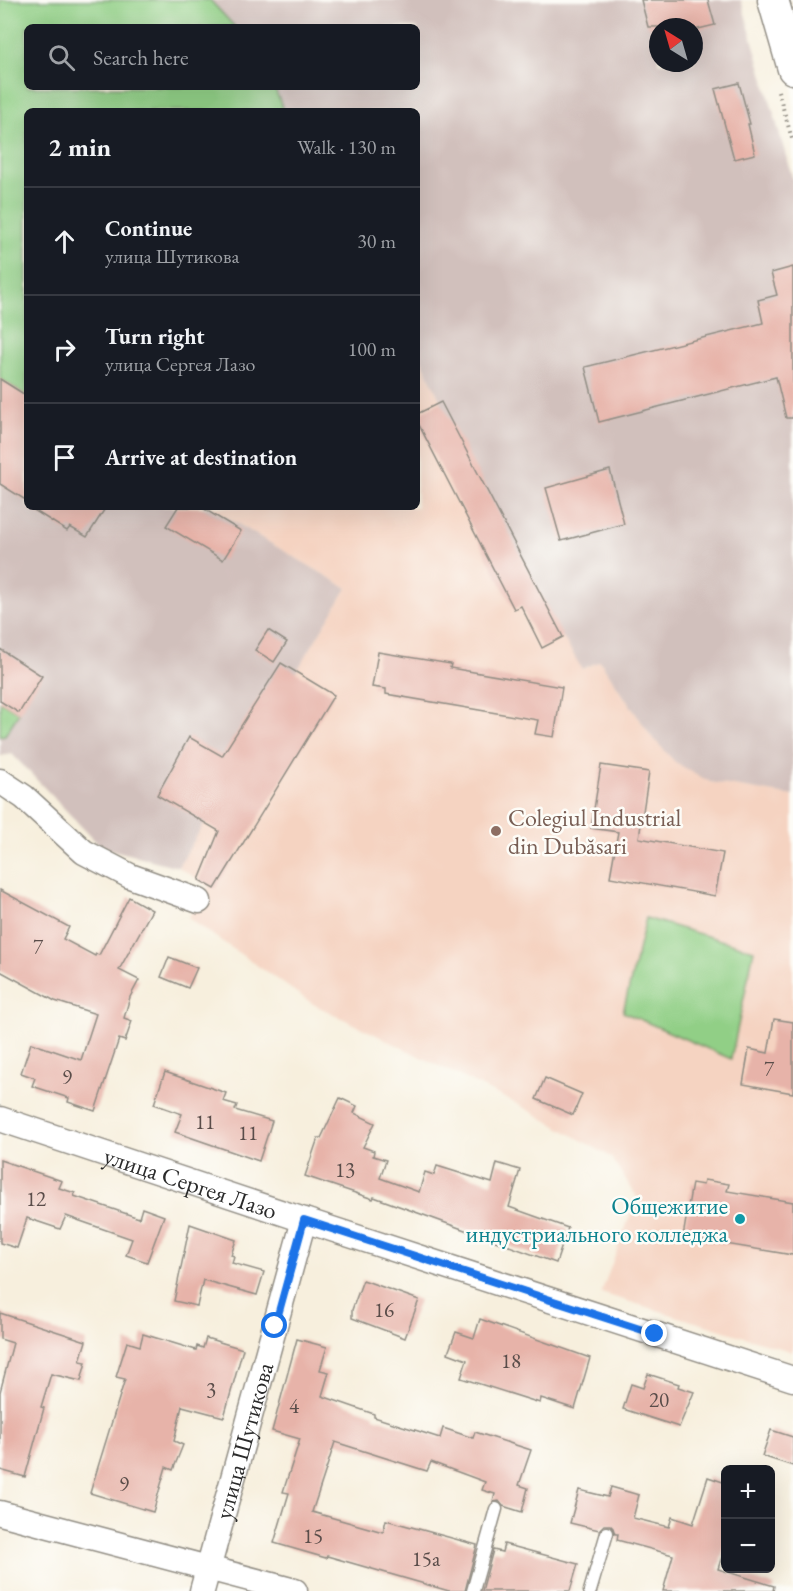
<!DOCTYPE html>
<html lang="en">
<head>
<meta charset="utf-8">
<style>
  :root { --surface:#171b24; --page:#242831; --text:#f1f3f6; --muted:#9ea1a6; --line:#363941 }
  body { margin:0; font-family:"EB Garamond",serif; background:var(--page); color:var(--text) }
  .controls { position:absolute; right:18px; bottom:18px; display:grid; overflow:hidden; border-radius:9px; box-shadow:0 6px 24px #0002 }
  .controls button { width:54px; height:54px; display:grid; place-items:center; padding:0; border:0; border-bottom:2px solid var(--line); background:var(--surface); color:var(--text); font:30px sans-serif }
  .compass { position:absolute; left:649px; top:18px; width:54px; height:54px; border-radius:50%; background:var(--surface); box-shadow:0 6px 24px #0002; rotate:323deg }
  .stop { position:absolute; width:18px; height:18px; margin:-14px; border:4px solid #1a73e8; border-radius:50%; background:#fff }
  .stop.end { background:#1a73e8; border-color:#fff; box-shadow:0 2px 6px #0008 }
  .list { margin:0; padding:0; list-style:none }
  h2 { display:flex; justify-content:space-between; align-items:center; height:78px; margin:0; padding:0 24px; font-size:26px }
  h2 small { font-size:20px; font-weight:400; color:var(--muted) }
  .list li { display:grid; grid-template-columns:39px 1fr auto; gap:18px; align-items:center; box-sizing:border-box; height:108px; padding:0 24px; border-top:2px solid var(--line) }
  .list b { display:block; font-size:22px; white-space:nowrap }
  .list p { margin:0; font-size:20px; white-space:nowrap; color:var(--muted) }
  .list em { font-size:20px; font-style:normal; color:var(--muted) }
  .icon { flex:none; width:33px; height:33px; fill:none; stroke:currentColor; stroke-width:2; stroke-linecap:round; stroke-linejoin:round }
  .map { position:relative; flex:none; width:793px; height:1591px; overflow:hidden }
  .search { position:absolute; background:var(--surface); box-shadow:0 6px 24px #0002; left:24px; top:24px; width:396px; height:66px; display:flex; align-items:center; gap:15px; box-sizing:border-box; padding:0 21px; border-radius:9px; color:var(--muted); font-size:22px }
  .panel { position:absolute; background:var(--surface); box-shadow:0 6px 24px #0002; left:24px; top:108px; width:396px; height:402px; border-radius:9px }
  .map>svg:first-child { display:block }
  .built { fill:#f5d3c1 }
  .industrial { fill:#d1c0bc; fill-rule:evenodd }
  .green { fill:#91cf86; stroke:#5e7d58; stroke-width:1.5 }
  .building { fill:#e7b3a9 }
  .lines { fill:none; stroke-linecap:round; stroke-linejoin:round }
  .service-casing { stroke:#918d84; stroke-width:15 }
  .minor-casing { stroke:#918d84; stroke-width:27 }
  .tertiary-casing { stroke:#918d84; stroke-width:33 }
  .path { stroke:#918d84; stroke-width:4; stroke-dasharray:1.5 4.5; stroke-linecap:butt }
  .service { stroke:#fff; stroke-width:12 }
  .minor { stroke:#fff; stroke-width:24 }
  .tertiary { stroke:#fff; stroke-width:30 }
  .route { stroke:#1a73e8; stroke-width:8 }
  .education-dot { fill:#8d6e63; stroke:#fdfcf7; stroke-width:2 }
  .culture-dot { fill:#0f9aa8; stroke:#fdfcf7; stroke-width:2 }
  .labels { text-anchor:middle; dominant-baseline:central; stroke-width:5; stroke-linejoin:round; paint-order:stroke }
  .number-label { font-size:21px; fill:#5a4d4a }
  .education-label { font-size:24px; fill:#785e54; stroke:#fdfcf7; text-anchor:start }
  .street-label { font-size:24px; fill:#2b2b2b; stroke:#fdfcf7 }
  .culture-label { font-size:24px; fill:#0d838f; stroke:#fdfcf7; text-anchor:end }
</style>
</head>
<body>
<div class="map">
<svg width="793" height="1591" viewBox="0 0 793 1591">
  <rect width="100%" height="100%" fill="#fdfcf7"/>
  <filter id="ink" filterUnits="userSpaceOnUse"><feTurbulence type="fractalNoise" baseFrequency=".0167" numOctaves="2"/><feDisplacementMap in="SourceGraphic" scale="12" xChannelSelector="R" yChannelSelector="G"/><feConvolveMatrix kernelMatrix="1 2 1 2 8 2 1 2 1" color-interpolation-filters="sRGB"/></filter>
  <filter id="wash" filterUnits="userSpaceOnUse"><feTurbulence type="fractalNoise" baseFrequency=".008" numOctaves="4" result="noise"/><feDisplacementMap in="SourceGraphic" scale="24" xChannelSelector="R" yChannelSelector="G"/><feGaussianBlur stdDeviation="1.35" result="paint"/><feColorMatrix in="noise" values="0 0 0 0 0 0 0 0 0 0 0 0 0 0 0 0 0 1.4 0 .05"/><feComposite in="paint" operator="in"/></filter>
  <g filter="url(#wash)">
    <rect width="100%" height="100%" fill="#f7efdd"/>
    <!-- built -->
    <path class="built" d="M417,350L441,402L583,669L600,661L651,736L710,782L793,796V1352L601,1293L637,1197L611,1157L521,1106L313,1004L188,918L209,886L178,867L347,588L209,507H417Z"/>
    <!-- industrial -->
    <g class="industrial">
      <path d="M210,0H741L793,180V796L710,782L676,763L651,736L600,661L582,669L563,637L441,402L417,350V111H284L274,87H417V27H235ZM658,27H694V63H658Z"/>
      <path d="M0,379L27,396V507H209L347,588L178,867L101,847L12,754L1,756L0,755V736L5,735L0,701Z"/>
    </g>
    <!-- green -->
    <g class="green">
      <path d="M0,0H210L235,27H27V87H274L284,111H27V396L0,379Z"/>
      <path d="M0,701L19,713L5,735L0,736Z"/>
      <path d="M646,918L754,950L731,1059L623,1012Z"/>
    </g>
    <g id="blocks">
      <!-- building -->
      <g class="building">
        <path d="M641,0H708L715,25L694,30V27H648Z"/>
        <path d="M739,83L750,124H748L755,154L734,159L715,89Z"/>
        <path d="M793,267V418H786L776,377L599,422L585,367L763,323L758,300L777,295L771,273Z"/>
        <path d="M0,379L27,396V501L0,484Z"/>
        <path d="M441,402L563,637L542,648L521,606L514,609L417,421V414Z"/>
        <path d="M610,470L624,524L561,541L546,488Z"/>
        <path d="M29,507H106L87,537L70,527L67,531Z"/>
        <path d="M178,507H201L241,531L223,560L166,526Z"/>
        <path d="M268,630L287,642L274,662L255,650Z"/>
        <path d="M0,649L42,676L19,713L0,701Z"/>
        <path d="M378,652L451,664L450,668L562,687L554,737L535,734L538,720L386,694V689L372,687Z"/>
        <path d="M281,663L334,695L215,889L199,880L219,831L157,795L189,737L222,756Z"/>
        <path d="M601,765L649,772L639,838L723,853L715,896L610,877L618,832L591,828Z"/>
        <path d="M0,890L69,927L63,939L95,956L96,954L99,955L129,897L152,910L119,970L139,980L130,997L124,1018L132,1021L125,1041L119,1039L95,1111L68,1102L69,1098L32,1086L35,1078L21,1073L31,1043L81,1060L96,1014L55,1001L0,971Z"/>
        <path d="M169,957L197,968L188,988L161,977Z"/>
        <path d="M774,1019L793,1022V1093L743,1084L749,1049L768,1053Z"/>
        <path d="M165,1072L226,1093L223,1101L237,1105L235,1110L272,1121L259,1161L175,1132L182,1114L154,1104Z"/>
        <path d="M545,1078L582,1094L573,1115L536,1099Z"/>
        <path d="M340,1098L357,1106L354,1113L375,1123L363,1147L374,1151L373,1156L386,1160L380,1178L419,1192L425,1172L434,1175L437,1166L492,1183L497,1163L520,1170L509,1207L568,1228L556,1263L374,1197L373,1199L305,1176L318,1138H321Z"/>
        <path d="M0,1160L62,1181L59,1188L75,1193L74,1196L139,1218L142,1208L164,1216L147,1262L126,1255L132,1239L66,1216L60,1229L27,1218L17,1248L0,1243Z"/>
        <path d="M704,1180L729,1184L727,1191L793,1202V1255L683,1237L692,1183L703,1185Z"/>
        <path d="M190,1224L236,1240L231,1255L234,1256L232,1263L264,1272L257,1295L203,1280L197,1306L174,1301Z"/>
        <path d="M363,1280L419,1300L405,1338L352,1318V1310Z"/>
        <path d="M0,1313L86,1341L80,1361L86,1362L81,1381L51,1374L41,1407L44,1408L25,1477L0,1470V1392L13,1343L0,1339Z"/>
        <path d="M480,1319L590,1358L575,1409L541,1398L540,1403L461,1378L467,1360L448,1353L456,1332L474,1338Z"/>
        <path d="M143,1334L196,1350L197,1346L203,1348L206,1338L243,1349L224,1417L182,1406L174,1441L183,1445L173,1470L166,1467L153,1512L90,1493L125,1379L116,1377L127,1342L140,1346Z"/>
        <path d="M297,1339L327,1347L320,1370L329,1372L322,1396L374,1414V1417L440,1438L443,1428L473,1438L475,1432L531,1450L519,1485L528,1488L522,1512L503,1506L499,1501L493,1502L495,1494L482,1490L485,1482L431,1462L427,1471L335,1442L312,1512L383,1532L386,1520L477,1545L465,1591H449L327,1556L326,1558L274,1543L289,1493L283,1492L300,1439L272,1431Z"/>
        <path d="M648,1374L679,1384L678,1387L694,1392L679,1427L623,1409L631,1384L643,1388Z"/>
        <path d="M771,1430L793,1437V1466L762,1456Z"/>
        <path d="M708,1477L726,1483V1543L718,1569L774,1586L773,1591H663L673,1555L617,1540L618,1534H615L613,1528L610,1525H604L599,1530L570,1523L579,1490L608,1497L611,1487L639,1495L633,1518L669,1527L672,1517L693,1524Z"/>
        <path d="M504,1544L578,1564L570,1591H482L493,1550L502,1552Z"/>
      </g>
    </g>
  </g>
  <g filter="url(#ink)">
    <use href="#blocks" fill-opacity="0" stroke="#918d84" stroke-width="1.5"/>
    <g class="lines">
      <!-- service casing -->
      <g class="service-casing">
        <g id="service">
          <path d="M473,1591L496,1509"/>
          <path d="M590,1591L607,1533"/>
        </g>
      </g>
      <!-- minor casing -->
      <g class="minor-casing">
        <g id="minor">
          <path d="M0,781L24,797L84,852L130,876L199,901"/>
          <path id="s1" d="M0,1119L304,1220L793,1379"/>
          <path d="M0,1513L295,1591"/>
          <path id="s2" d="M202,1591L304,1220"/>
        </g>
      </g>
      <!-- tertiary casing -->
      <g class="tertiary-casing">
        <path id="tertiary" d="M773,0L793,69"/>
      </g>
      <!-- path -->
      <path class="path" d="M778,91L793,142"/>
      <!-- service -->
      <use href="#service" class="service"/>
      <!-- minor -->
      <use href="#minor" class="minor"/>
      <!-- tertiary -->
      <use href="#tertiary" class="tertiary"/>
    </g>
  </g>
  <g class="lines" filter="url(#ink)">
    <!-- route -->
    <path class="route" d="M275,1326L304,1220L655,1334"/>
  </g>
  <!-- markers -->
  <circle class="education-dot" cx="496" cy="831" r="6"/>
  <circle class="culture-dot" cx="740" cy="1219" r="6"/>
  <g class="labels">
    <!-- number labels -->
    <g class="number-label">
      <text x="38" y="946">7</text>
      <text x="769" y="1068">7</text>
      <text x="67" y="1076">9</text>
      <text x="205" y="1121">11</text>
      <text x="248" y="1132">11</text>
      <text x="345" y="1169">13</text>
      <text x="36" y="1198">12</text>
      <text x="384" y="1309">16</text>
      <text x="511" y="1360">18</text>
      <text x="211" y="1389">3</text>
      <text x="659" y="1399">20</text>
      <text x="294" y="1405">4</text>
      <text x="124" y="1483">9</text>
      <text x="313" y="1535">15</text>
      <text x="426" y="1558">15а</text>
    </g>
    <!-- education labels -->
    <g class="education-label">
      <text x="508" y="817">Colegiul Industrial<tspan x="508" dy="28">din Dubăsari</tspan></text>
    </g>
    <!-- street labels -->
    <g class="street-label">
      <text stroke="none"><textPath href="#s1" startOffset="201">улица Сергея Лазо</textPath></text>
      <text stroke="none"><textPath href="#s2" startOffset="156">улица Шутикова</textPath></text>
    </g>
    <!-- culture labels -->
    <g class="culture-label">
      <text x="728" y="1205">Общежитие<tspan x="728" dy="28">индустриального колледжа</tspan></text>
    </g>
  </g>
</svg>
<div class="controls">
<button>+</button>
<button>−</button>
</div>
<svg class="compass" viewBox="-18 -18 36 36"><path d="M0-13l5 13h-10z" fill="#e53935"/><path d="M0 13l5-13h-10z" fill="#9ea1a6"/></svg>
<div class="stop" style="left:275px;top:1326px"></div>
<div class="stop end" style="left:655px;top:1334px"></div>
<div class="search"><svg class="icon" aria-label="search" viewBox="0 0 24 24"><circle cx="10" cy="10" r="6"/><path d="M15 15l6 6"/></svg>Search here</div>
<section class="panel">
<h2>2 min<small>Walk · 130 m</small></h2>
<ul class="list">
<li><svg class="icon" aria-label="ahead" viewBox="0 0 24 24"><path d="M12 20V5M6 11l6-6 6 6"/></svg><div><b>Continue</b><p>улица Шутикова</p></div><em>30 m</em></li>
<li><svg class="icon" aria-label="right" viewBox="0 0 24 24"><path d="M7 20v-9h11M14 6l5 5-5 5"/></svg><div><b>Turn right</b><p>улица Сергея Лазо</p></div><em>100 m</em></li>
<li><svg class="icon" aria-label="arrive" viewBox="0 0 24 24"><path d="M6 21V4h12l-3 4 3 4H6"/></svg><div><b>Arrive at destination</b></div></li>
</ul>
</section>
</div>
</body>
</html>
